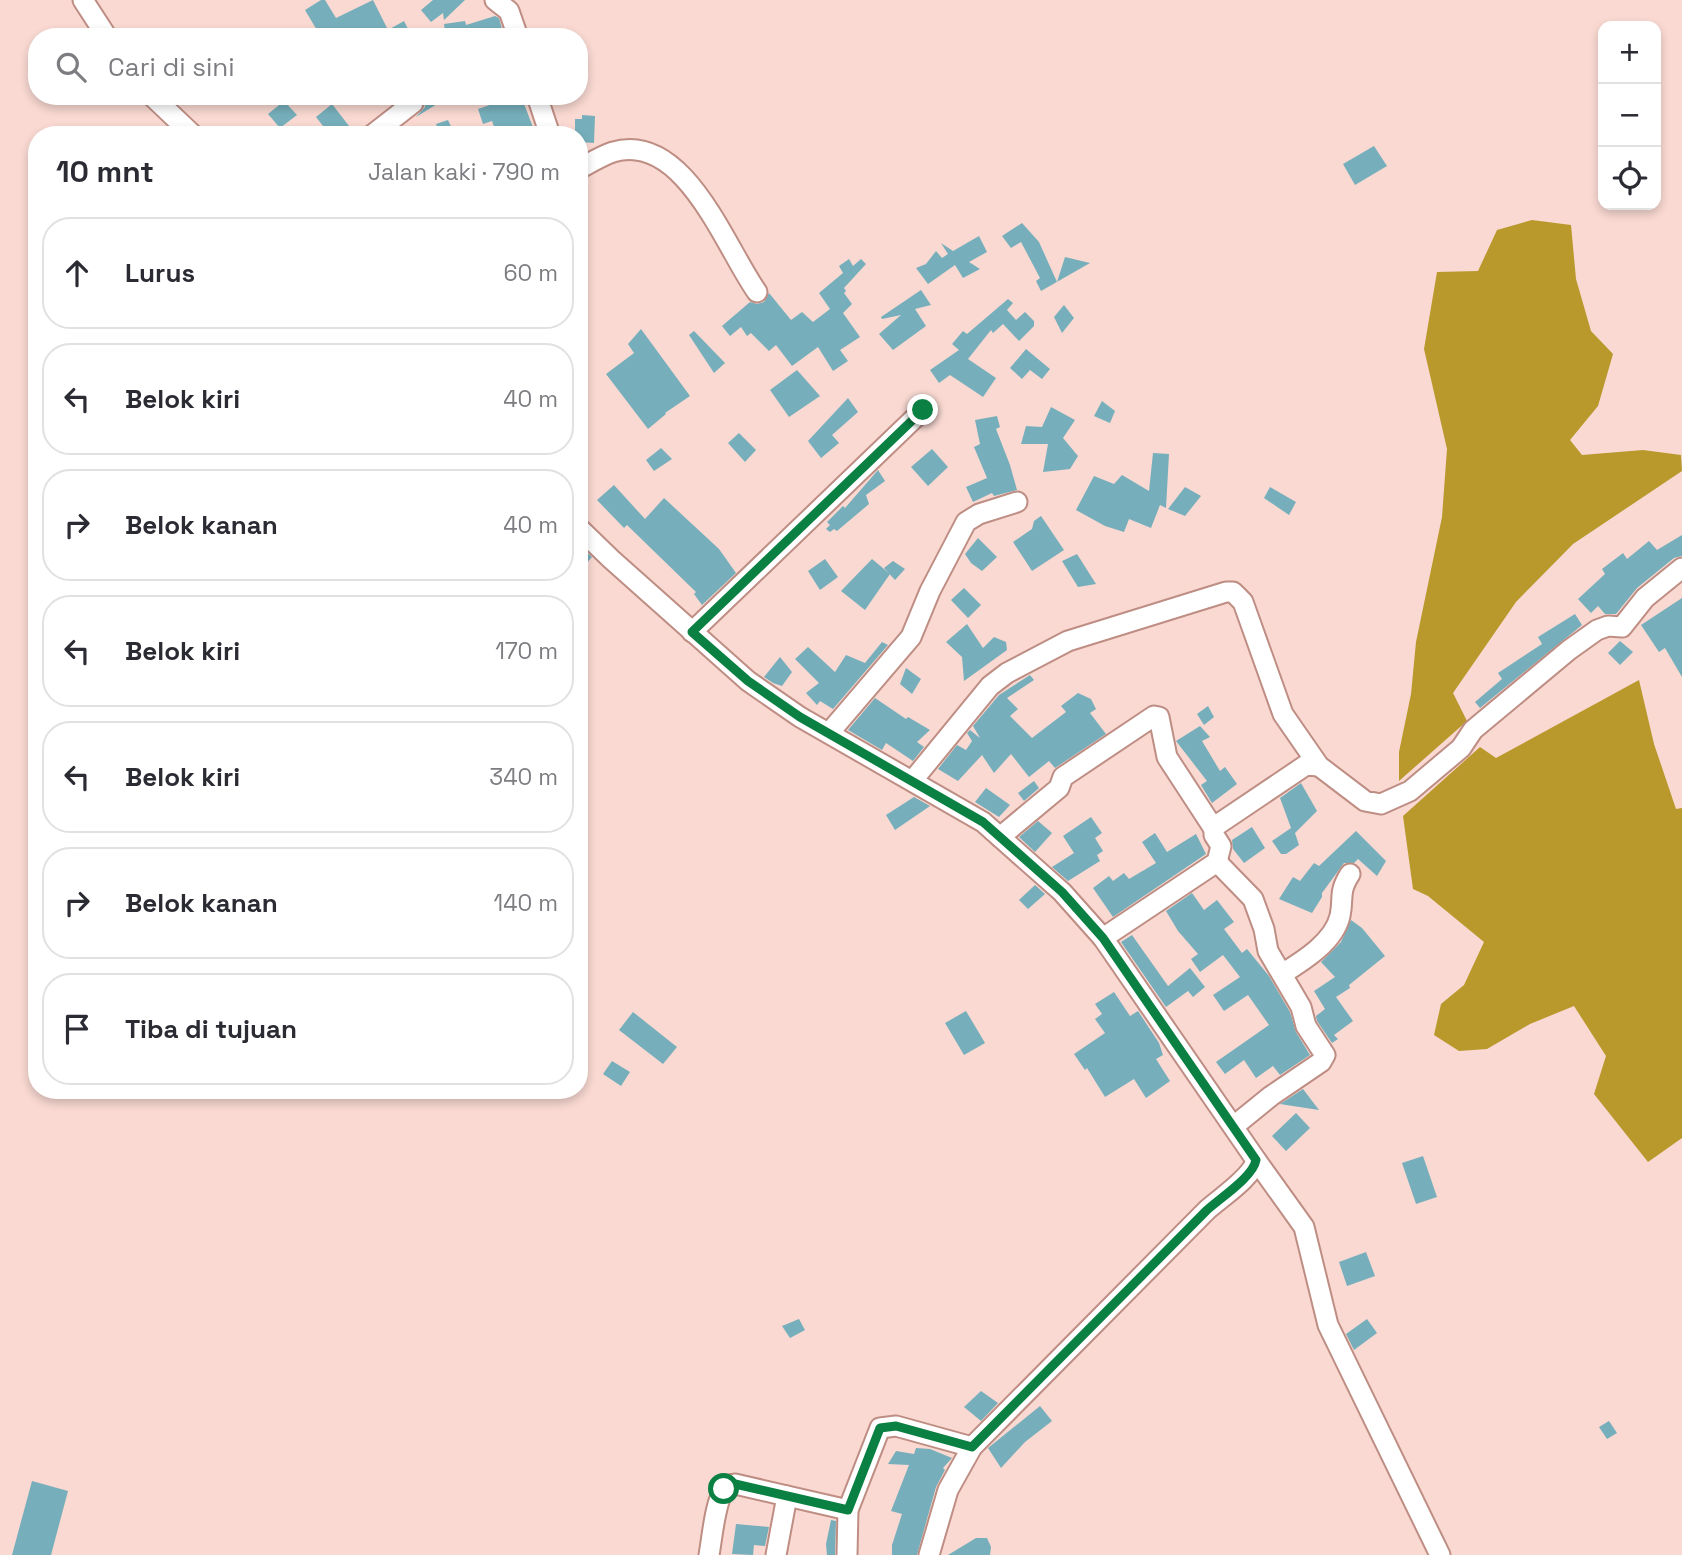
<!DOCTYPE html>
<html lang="id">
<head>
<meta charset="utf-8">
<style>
  :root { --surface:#fff; --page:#f7f7f7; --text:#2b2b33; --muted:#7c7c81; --line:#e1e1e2 }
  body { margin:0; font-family:"Space Grotesk",sans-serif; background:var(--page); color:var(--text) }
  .controls { position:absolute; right:21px; top:21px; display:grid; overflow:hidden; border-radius:14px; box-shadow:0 4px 10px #0003 }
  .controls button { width:63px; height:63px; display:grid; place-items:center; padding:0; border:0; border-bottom:2px solid var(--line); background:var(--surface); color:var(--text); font:35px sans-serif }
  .stop { position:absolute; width:21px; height:21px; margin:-16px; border:5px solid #0b8043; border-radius:50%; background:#fff }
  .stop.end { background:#0b8043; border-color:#fff; box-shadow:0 2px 7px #0008 }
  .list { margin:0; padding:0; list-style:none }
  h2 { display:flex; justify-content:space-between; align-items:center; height:91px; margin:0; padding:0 28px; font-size:30px }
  h2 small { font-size:23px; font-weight:400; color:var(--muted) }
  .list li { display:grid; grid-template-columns:46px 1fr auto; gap:21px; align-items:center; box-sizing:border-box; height:112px; margin:0 14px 14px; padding:0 14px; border:2px solid var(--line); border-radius:28px }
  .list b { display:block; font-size:26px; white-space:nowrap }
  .list em { font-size:23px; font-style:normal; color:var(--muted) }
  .icon { flex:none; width:38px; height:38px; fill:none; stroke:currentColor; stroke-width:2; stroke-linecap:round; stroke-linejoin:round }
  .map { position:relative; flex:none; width:1682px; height:1555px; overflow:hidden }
  .search { position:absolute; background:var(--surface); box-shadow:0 4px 10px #0003; left:28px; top:28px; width:560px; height:77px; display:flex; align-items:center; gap:18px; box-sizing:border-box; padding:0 24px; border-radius:28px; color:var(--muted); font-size:26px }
  .panel { position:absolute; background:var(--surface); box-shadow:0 4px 10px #0003; left:28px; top:126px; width:560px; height:973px; border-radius:28px }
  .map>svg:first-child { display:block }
  .forest { fill:#b9982c }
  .building { fill:#76afbb }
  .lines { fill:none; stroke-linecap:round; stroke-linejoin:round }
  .minor-casing { stroke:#be8d83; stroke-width:23 }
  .minor { stroke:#fff; stroke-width:19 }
  .route { stroke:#0b8043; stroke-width:9 }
</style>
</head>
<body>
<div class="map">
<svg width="1682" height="1555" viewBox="0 0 1682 1555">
  <rect width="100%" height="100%" fill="#f9d9d2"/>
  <!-- forest -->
  <g class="forest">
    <path d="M1532,220L1571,225L1576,279L1591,331L1613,354L1598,406L1570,440L1582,455L1643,450L1681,455L1682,471L1573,544L1516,602L1453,693L1467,721L1399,781V752L1411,694L1416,642L1442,517L1447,449L1424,349L1437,272L1478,271L1497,230Z"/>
    <path d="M1639,680L1654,744L1676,809L1682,808V1138L1648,1162L1594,1094L1606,1056L1574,1006L1530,1024L1487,1049L1459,1051L1434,1035L1441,1004L1464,985L1484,942L1428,896L1413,889L1403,816L1480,747L1496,758Z"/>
  </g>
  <!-- building -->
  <g class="building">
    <path d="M321,0H325L336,18L373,0L388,30L404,21L412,37H321L305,10Z"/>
    <path d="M433,0H465L444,20L443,13L431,22L421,10Z"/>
    <path d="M495,16L499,18L502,29L478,37H436V34L445,31L444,24L465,21L466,25Z"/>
    <path d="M423,96H450L416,117L425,107Z"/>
    <path d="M506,96H521L536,135H497L492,121L483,124L478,109L507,99Z"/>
    <path d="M284,101L297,115L280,128L268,114Z"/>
    <path d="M332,104L356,135H330L316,117Z"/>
    <path d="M582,115L595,116L594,143L579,142V135H575V119H582Z"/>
    <path d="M448,120L455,135H440L436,124Z"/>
    <path d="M1374,146L1387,166L1355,185L1343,164Z"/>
    <path d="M1022,223L1039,242L1057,282L1065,257L1090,263L1041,291L1036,281L1040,278L1021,242L1011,248L1002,236Z"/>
    <path d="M979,236L987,252L969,262L980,269L963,278L955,265L928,284L916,268L926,264L936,251L942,258L948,254L941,243L953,251Z"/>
    <path d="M849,259L853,266L861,259L866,264L844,288L846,291L844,293L852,304L843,313L860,337L840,350L848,361L833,371L818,347L792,366L776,345L769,351L751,333L747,336L741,327L730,336L722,326L750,302L757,304L764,302L769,293L791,320L802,312L813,322L830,309L819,293L843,273L839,266Z"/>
    <path d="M921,290L931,305L915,309L926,326L893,350L879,334L901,315L882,319L881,317Z"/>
    <path d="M1008,299L1013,303L1007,310L1016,320L1025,312L1034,321V326L1019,341L1003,324L993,333L991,330L968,359L996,378L983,397L950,375L939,383L930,370L959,350L952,344L963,331L967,334Z"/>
    <path d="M1064,305L1074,318L1062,333L1054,317Z"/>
    <path d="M641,329L690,396L665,413L666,414L648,429L606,374L634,353L628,344Z"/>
    <path d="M694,331L725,363L714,373L689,335Z"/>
    <path d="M1026,349L1050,369L1042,379L1030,370L1022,379L1010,368Z"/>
    <path d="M797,370L820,396L789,417L770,390Z"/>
    <path d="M848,398L858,412L832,435L839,443L821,458L808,441Z"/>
    <path d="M1102,401L1115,411L1110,423L1094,416Z"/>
    <path d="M1051,407L1075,420L1063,438L1078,456L1070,469L1043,472L1048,444H1021L1026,426L1042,427Z"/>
    <path d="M997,416L1000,427L996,429L1010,465L1017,490L994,496L992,493L973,502L966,487L987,478L974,447L980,444L975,420Z"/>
    <path d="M739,433L756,450L745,462L728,443Z"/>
    <path d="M661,448L672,459L654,471L646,460Z"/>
    <path d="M932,449L948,467L928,486L911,467Z"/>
    <path d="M1153,453L1169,454L1166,508L1160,505L1151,528L1129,519L1124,532L1105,526L1076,510L1094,476L1114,484L1122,475L1149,491Z"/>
    <path d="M878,470L885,481L866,495L869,504L837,531L834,529L830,532L826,529L830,525L827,522L843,506L845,508Z"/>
    <path d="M614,485L645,519L664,498L719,549L736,573L702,605L694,594L696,592L627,525L624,528L597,500Z"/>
    <path d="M1185,487L1201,496L1185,516L1168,509Z"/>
    <path d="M1270,487L1296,502L1289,515L1264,498Z"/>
    <path d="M1041,516L1064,550L1032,571L1013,542L1032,529L1034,521Z"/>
    <path d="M1682,535V556L1674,558L1637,588L1616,614H1605L1598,606L1591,613L1578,599L1605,574L1602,569L1623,553L1627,559L1649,541L1657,550Z"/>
    <path d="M978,538L997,557L982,571L971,563L965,554Z"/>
    <path d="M579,545L592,557L579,572Z"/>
    <path d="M1077,554L1096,584L1078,587L1062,561Z"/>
    <path d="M825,559L838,577L820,590L808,571Z"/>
    <path d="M872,559L890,574L865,610L841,591Z"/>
    <path d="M893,561L905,569L895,580L884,568Z"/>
    <path d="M964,588L981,605L968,618L951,600Z"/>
    <path d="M1682,598V677L1665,648L1659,652L1641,625Z"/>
    <path d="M1575,614L1582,625L1480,708L1475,702L1502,679L1498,673L1542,644L1538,637Z"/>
    <path d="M967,624L983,648L994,637L1006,642L1007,650L964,681L962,657L946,642Z"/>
    <path d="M1620,641L1633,652L1620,665L1608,653Z"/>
    <path d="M882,642L888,645L833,709L820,701L817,705L806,693L819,683L795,659L808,647L835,672L846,655L865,663Z"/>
    <path d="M780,657L792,672L782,686L773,683L764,677Z"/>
    <path d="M906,668L921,679L912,694L900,684Z"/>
    <path d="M1030,675L1034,680L1007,698L1018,709L1010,716L1032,738L1066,712L1061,706L1078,693L1091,699L1096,709L1090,713L1106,734L1055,768L1049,761L1029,777L1011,754L994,773L982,755L958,781L938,769L957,745L966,750L972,741L967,733L970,730L980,738L973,726L999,695Z"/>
    <path d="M875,698L906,719L908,717L930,730L917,742L924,747L913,761L886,743L882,750L848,730Z"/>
    <path d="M1208,706L1214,717L1204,725L1197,714Z"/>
    <path d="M1200,726L1210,737L1202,741L1220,771L1225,767L1237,784L1212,803L1201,785L1207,781L1176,741Z"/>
    <path d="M1034,781L1039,788L1024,801L1018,793Z"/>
    <path d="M1301,783L1317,811L1295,833L1299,845L1286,854H1281L1272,841L1291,828L1280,798Z"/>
    <path d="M986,788L1010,805L999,817L975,802Z"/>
    <path d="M914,797L930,806L895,830L886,815Z"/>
    <path d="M1091,817L1102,833L1095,838L1103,851L1097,855L1100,861L1068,881L1052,867L1074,853L1063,836Z"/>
    <path d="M1038,821L1052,833L1035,852L1019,837Z"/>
    <path d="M1252,827L1265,848L1244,863L1233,849L1232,840Z"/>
    <path d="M1356,831L1386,861L1377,876L1358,859L1354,863H1344L1322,893V897L1312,913L1279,899L1293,877L1300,881L1314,863L1319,866Z"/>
    <path d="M1155,833L1167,852L1196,834L1206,854L1113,917L1093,888L1109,876L1113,881L1124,873L1129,879L1156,863L1142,842Z"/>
    <path d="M1035,885L1045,894L1028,909L1019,900Z"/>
    <path d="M1192,893L1204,910L1217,900L1234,922L1224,929L1242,953L1247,949L1269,976L1290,1012L1296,1032L1310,1055L1280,1075L1273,1066L1256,1078L1244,1060L1225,1074L1216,1062L1269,1025L1248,995L1224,1011L1213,995L1240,977L1223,955L1200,972L1191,959L1198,954L1178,931L1166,911Z"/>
    <path d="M1351,920L1362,928L1385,956L1349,985L1350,988L1336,997L1353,1021L1334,1035L1338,1039L1332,1043L1317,1021L1316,1016L1325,1009L1314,991L1335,977L1321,962L1341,942Z"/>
    <path d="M1132,935L1168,986L1190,968L1205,987L1193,997L1188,991L1166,1007L1121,942Z"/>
    <path d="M1114,992L1130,1016L1138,1011L1159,1043L1163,1055L1156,1059L1170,1081L1146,1098L1134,1079L1105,1097L1087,1068L1085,1070L1074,1054L1105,1033L1095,1019L1102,1014L1095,1004Z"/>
    <path d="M966,1011L985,1043L964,1055L945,1023Z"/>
    <path d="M633,1012L677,1047L663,1064L619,1030Z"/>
    <path d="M612,1061L630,1072L621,1086L603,1074Z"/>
    <path d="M1303,1089L1319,1110L1280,1104Z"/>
    <path d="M1296,1113L1310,1128L1286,1151L1272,1136Z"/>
    <path d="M1423,1156L1437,1197L1416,1204L1402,1163Z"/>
    <path d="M1366,1252L1375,1276L1347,1286L1339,1262Z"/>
    <path d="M799,1319L805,1330L790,1338L782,1326Z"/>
    <path d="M1367,1319L1377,1333L1354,1350L1346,1334Z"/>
    <path d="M981,1391L998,1403L981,1421L964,1407Z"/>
    <path d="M1040,1406L1052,1421L1025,1442L1001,1468L988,1448Z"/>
    <path d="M1609,1421L1617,1433L1607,1439L1599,1427Z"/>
    <path d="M916,1448L930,1449L952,1458L943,1468L945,1470L936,1487L917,1555H892V1545L902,1514L891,1511L909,1465L888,1464L896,1451L914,1454Z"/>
    <path d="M32,1481L68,1491L51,1555H12Z"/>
    <path d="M831,1520L836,1521L835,1555H827L826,1544Z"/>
    <path d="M736,1524L769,1527L765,1546L754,1545L753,1555L732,1554Z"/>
    <path d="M976,1538H987L991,1547L990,1555H948Z"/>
  </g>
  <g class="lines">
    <!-- minor casing -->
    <g class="minor-casing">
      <g id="minor">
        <path d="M83,0L107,37"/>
        <path d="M495,0L509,11L518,37"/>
        <path d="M152,96L193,135"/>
        <path d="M537,96L550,135"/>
        <path d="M372,135L413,103"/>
        <path d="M579,169C590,163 601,156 613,152C684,131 725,247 757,292"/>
        <path d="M579,528L611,559L748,681L800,717L983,822L1062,892L1103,938L1256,1160C1253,1177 1220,1198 1207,1210L972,1447L948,1490L929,1555"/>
        <path d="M692,632L923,410"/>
        <path d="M829,733L911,637L930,591L966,522L979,514L1017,502"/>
        <path d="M913,780L990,686L1007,673L1068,641L1226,592H1233L1243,602L1283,714L1319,766L1365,801L1381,804L1410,791L1461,748L1473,730L1569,650L1597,630L1608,626L1622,627L1645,598L1682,568"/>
        <path d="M1000,837L1059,788L1063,777L1154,716L1159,717L1167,757L1214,829"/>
        <path d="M1217,862L1253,899L1264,929L1268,951L1301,1007L1306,1026L1325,1055L1321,1062L1271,1096L1234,1126"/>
        <path d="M1103,938L1217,862L1221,846L1214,835V829L1217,825L1306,765L1319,766"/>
        <path d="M1282,974C1303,961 1334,942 1340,916C1344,897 1338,893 1350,874"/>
        <path d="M1256,1160L1304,1227L1328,1325L1440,1555"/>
        <path d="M709,1555C712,1539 715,1501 725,1488C728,1484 730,1485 735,1484L848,1510"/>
        <path d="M776,1555L787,1496"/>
        <path d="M847,1555L848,1510L880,1428L896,1426L972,1447"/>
      </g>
    </g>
    <!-- minor -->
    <use href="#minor" class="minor"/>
  </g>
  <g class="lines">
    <!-- route -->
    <path class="route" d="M724,1489L728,1485L735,1484L848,1510L880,1428L896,1426L972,1447L1207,1210C1220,1198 1253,1177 1256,1160L1103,938L1062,892L983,822L800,717L748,681L692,632L923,410"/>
  </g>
</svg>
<div class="controls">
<button>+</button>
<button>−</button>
<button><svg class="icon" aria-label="locate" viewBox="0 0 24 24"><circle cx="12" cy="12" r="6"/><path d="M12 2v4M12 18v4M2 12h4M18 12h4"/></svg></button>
</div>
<div class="stop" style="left:724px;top:1489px"></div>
<div class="stop end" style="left:923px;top:410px"></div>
<div class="search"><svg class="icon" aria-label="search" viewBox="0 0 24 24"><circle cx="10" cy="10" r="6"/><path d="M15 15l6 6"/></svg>Cari di sini</div>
<section class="panel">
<h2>10 mnt<small>Jalan kaki · 790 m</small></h2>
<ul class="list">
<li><svg class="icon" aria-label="ahead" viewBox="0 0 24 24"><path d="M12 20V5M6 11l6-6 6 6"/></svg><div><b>Lurus</b></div><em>60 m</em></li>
<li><svg class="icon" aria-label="left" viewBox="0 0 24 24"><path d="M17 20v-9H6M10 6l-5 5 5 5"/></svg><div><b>Belok kiri</b></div><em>40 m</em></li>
<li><svg class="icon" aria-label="right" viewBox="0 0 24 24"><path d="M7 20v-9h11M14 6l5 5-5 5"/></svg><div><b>Belok kanan</b></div><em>40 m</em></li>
<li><svg class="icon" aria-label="left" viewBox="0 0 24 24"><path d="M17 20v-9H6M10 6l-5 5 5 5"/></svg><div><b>Belok kiri</b></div><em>170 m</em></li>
<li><svg class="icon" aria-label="left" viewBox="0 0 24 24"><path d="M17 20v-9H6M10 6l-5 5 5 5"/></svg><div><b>Belok kiri</b></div><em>340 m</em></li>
<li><svg class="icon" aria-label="right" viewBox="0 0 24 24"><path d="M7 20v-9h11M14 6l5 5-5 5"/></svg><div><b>Belok kanan</b></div><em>140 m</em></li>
<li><svg class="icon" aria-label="arrive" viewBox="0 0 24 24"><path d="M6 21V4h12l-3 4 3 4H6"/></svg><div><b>Tiba di tujuan</b></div></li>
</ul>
</section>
</div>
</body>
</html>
